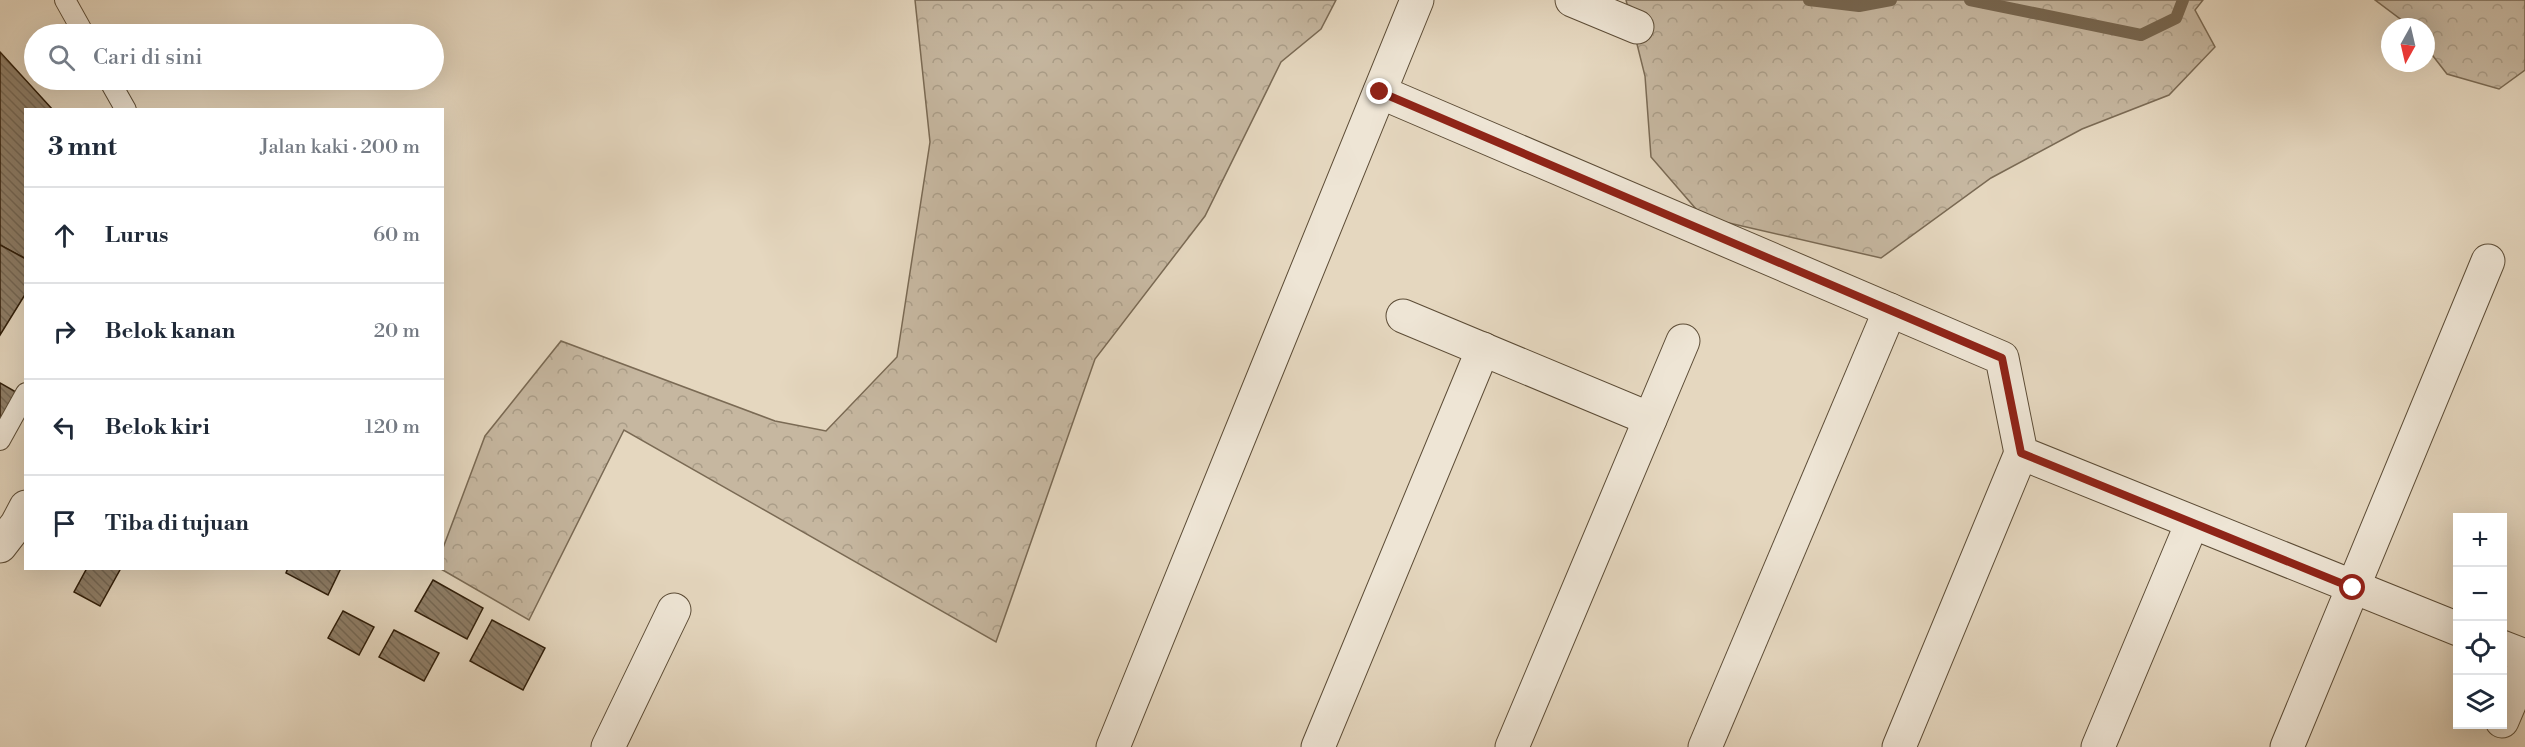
<!DOCTYPE html>
<html lang="id">
<head>
<meta charset="utf-8">
<style>
  :root { --surface:#fff; --page:#f2f2f3; --text:#1f2937; --muted:#747a83; --line:#e0e1e3 }
  body { margin:0; font-family:"Libre Bodoni",serif; background:var(--page); color:var(--text) }
  .controls { position:absolute; right:18px; bottom:18px; display:grid; overflow:hidden; border-radius:0px; box-shadow:0 6px 24px #0002 }
  .controls button { width:54px; height:54px; display:grid; place-items:center; padding:0; border:0; border-bottom:2px solid var(--line); background:var(--surface); color:var(--text); font:30px sans-serif }
  .compass { position:absolute; left:2381px; top:18px; width:54px; height:54px; border-radius:50%; background:var(--surface); box-shadow:0 6px 24px #0002; rotate:188deg }
  .stop { position:absolute; width:18px; height:18px; margin:-14px; border:4px solid #8f2418; border-radius:50%; background:#fff }
  .stop.end { background:#8f2418; border-color:#fff; box-shadow:0 2px 6px #0008 }
  .list { margin:0; padding:0; list-style:none }
  h2 { display:flex; justify-content:space-between; align-items:center; height:78px; margin:0; padding:0 24px; font-size:26px }
  h2 small { font-size:20px; font-weight:400; color:var(--muted) }
  .list li { display:grid; grid-template-columns:39px 1fr auto; gap:18px; align-items:center; box-sizing:border-box; height:96px; padding:0 24px; border-top:2px solid var(--line) }
  .list b { display:block; font-size:22px; white-space:nowrap }
  .list em { font-size:20px; font-style:normal; color:var(--muted) }
  .icon { flex:none; width:33px; height:33px; fill:none; stroke:currentColor; stroke-width:2; stroke-linecap:round; stroke-linejoin:round }
  .map { position:relative; flex:none; width:2525px; height:747px; overflow:hidden }
  .search { position:absolute; background:var(--surface); box-shadow:0 6px 24px #0002; left:24px; top:24px; width:420px; height:66px; display:flex; align-items:center; gap:15px; box-sizing:border-box; padding:0 21px; border-radius:33px; color:var(--muted); font-size:22px }
  .panel { position:absolute; background:var(--surface); box-shadow:0 6px 24px #0002; left:24px; top:108px; width:420px; height:462px; border-radius:0px }
  .map>svg:first-child { display:block }
  .forest { fill:url(#forest-crowns); stroke:#7a6a54; stroke-width:1.5 }
  .lines { fill:none; stroke-linecap:round; stroke-linejoin:round }
  .stream { stroke:#776751; stroke-width:12 }
  .building { fill:url(#building-back-hatch); stroke:#2f1d09; stroke-width:1.5 }
  .service-casing { stroke:#5c4c36; stroke-width:22 }
  .minor-casing { stroke:#5c4c36; stroke-width:35 }
  .service { stroke:#eee5d5; stroke-width:20 }
  .minor { stroke:#eee5d5; stroke-width:33 }
  .route { stroke:#8f2418; stroke-width:8 }
</style>
</head>
<body>
<div class="map">
<svg width="2525" height="747" viewBox="0 0 2525 747">
  <defs>
    <pattern id="forest-crowns" width="20" height="18" patternUnits="userSpaceOnUse" patternTransform="scale(1.5)"><rect width="20" height="18" fill="#c6b7a0"/><path d="M2 6a3 3 0 1 1 6 0M12 15a3 3 0 1 1 6 0" fill="none" stroke="#aa9d88"/></pattern>
    <pattern id="building-back-hatch" width="6" height="6" patternUnits="userSpaceOnUse" patternTransform="scale(1.5)"><rect width="6" height="6" fill="#8e7e68"/><path d="M-1 5l2 2M0 0l6 6M5-1l2 2" fill="none" stroke="#746754"/></pattern>
  </defs>
  <rect width="100%" height="100%" fill="#e5d7bf"/>
  <filter id="stains"><feTurbulence type="fractalNoise" baseFrequency=".00333" numOctaves="4"/><feColorMatrix values="0 0 0 0 .2 0 0 0 0 .09 0 0 0 0 .02 0 0 0 .5 -.17"/></filter>
  <radialGradient id="worn" r=".72"><stop offset=".6" stop-color="#630" stop-opacity="0"/><stop offset="1" stop-color="#630" stop-opacity=".3"/></radialGradient>
  <!-- forest -->
  <g class="forest">
    <path d="M915,0H1336L1321,29L1281,62L1205,216L1095,359L996,642L624,430L529,620L441,569L443,548L485,436L561,341L775,421L826,431L897,357L930,142Z"/>
    <path d="M1626,0H2203L2195,10L2215,47L2169,95L2082,129L1991,178L1881,258L1703,217L1651,157L1645,76Z"/>
    <path d="M2375,0H2525V70L2499,89L2447,74L2426,47V27H2411Z"/>
  </g>
  <g class="lines">
    <!-- stream -->
    <g class="stream">
      <path d="M1809,0L1859,6L1891,0"/>
      <path d="M1970,0L2141,35L2176,18L2183,0"/>
    </g>
  </g>
  <!-- building -->
  <g class="building">
    <path d="M0,52L53,110H26V259L0,245Z"/>
    <path d="M0,245L26,259V293L0,335Z"/>
    <path d="M0,383L16,392L0,422Z"/>
    <path d="M87,568H121L100,606L74,592Z"/>
    <path d="M288,568H341L328,595L286,573Z"/>
    <path d="M433,580L483,608L467,639L415,611Z"/>
    <path d="M343,611L374,627L359,655L328,638Z"/>
    <path d="M492,620L545,648L523,690L470,661Z"/>
    <path d="M394,630L439,653L424,681L379,657Z"/>
  </g>
  <g class="lines">
    <!-- service casing -->
    <g class="service-casing">
      <g id="service">
        <path d="M65,0L84,34"/>
        <path d="M109,80L126,110"/>
        <path d="M0,440L26,393"/>
      </g>
    </g>
    <!-- minor casing -->
    <g class="minor-casing">
      <g id="minor">
        <path d="M1572,0L1637,27"/>
        <path d="M1380,92L2002,358L2021,453L2458,629"/>
        <path d="M1403,316L1650,419"/>
        <path d="M0,546L17,524L26,507"/>
        <path d="M2502,647L2525,656"/>
        <path d="M2502,721L2525,667"/>
        <path d="M608,747L674,610"/>
        <path d="M1113,747L1417,0"/>
        <path d="M1318,747L1483,349"/>
        <path d="M1512,747L1683,341"/>
        <path d="M1705,747L1890,310"/>
        <path d="M1899,747L2021,453"/>
        <path d="M2098,747L2192,523"/>
        <path d="M2287,747L2488,261"/>
      </g>
    </g>
    <!-- service -->
    <use href="#service" class="service"/>
    <!-- minor -->
    <use href="#minor" class="minor"/>
  </g>
  <g class="lines">
    <!-- route -->
    <path class="route" d="M1380,92L2002,358L2021,453L2353,588"/>
  </g>
  <rect width="100%" height="100%" filter="url(#stains)"/>
  <rect width="100%" height="100%" fill="url(#worn)"/>
</svg>
<div class="controls">
<button>+</button>
<button>−</button>
<button><svg class="icon" aria-label="locate" viewBox="0 0 24 24"><circle cx="12" cy="12" r="6"/><path d="M12 2v4M12 18v4M2 12h4M18 12h4"/></svg></button>
<button><svg class="icon" aria-label="layers" viewBox="0 0 24 24"><path d="M12 4l9 5-9 5-9-5zM3 14l9 5 9-5"/></svg></button>
</div>
<svg class="compass" viewBox="-18 -18 36 36"><path d="M0-13l5 13h-10z" fill="#e53935"/><path d="M0 13l5-13h-10z" fill="#747a83"/></svg>
<div class="stop" style="left:2353px;top:588px"></div>
<div class="stop end" style="left:1380px;top:92px"></div>
<div class="search"><svg class="icon" aria-label="search" viewBox="0 0 24 24"><circle cx="10" cy="10" r="6"/><path d="M15 15l6 6"/></svg>Cari di sini</div>
<section class="panel">
<h2>3 mnt<small>Jalan kaki · 200 m</small></h2>
<ul class="list">
<li><svg class="icon" aria-label="ahead" viewBox="0 0 24 24"><path d="M12 20V5M6 11l6-6 6 6"/></svg><div><b>Lurus</b></div><em>60 m</em></li>
<li><svg class="icon" aria-label="right" viewBox="0 0 24 24"><path d="M7 20v-9h11M14 6l5 5-5 5"/></svg><div><b>Belok kanan</b></div><em>20 m</em></li>
<li><svg class="icon" aria-label="left" viewBox="0 0 24 24"><path d="M17 20v-9H6M10 6l-5 5 5 5"/></svg><div><b>Belok kiri</b></div><em>120 m</em></li>
<li><svg class="icon" aria-label="arrive" viewBox="0 0 24 24"><path d="M6 21V4h12l-3 4 3 4H6"/></svg><div><b>Tiba di tujuan</b></div></li>
</ul>
</section>
</div>
</body>
</html>
